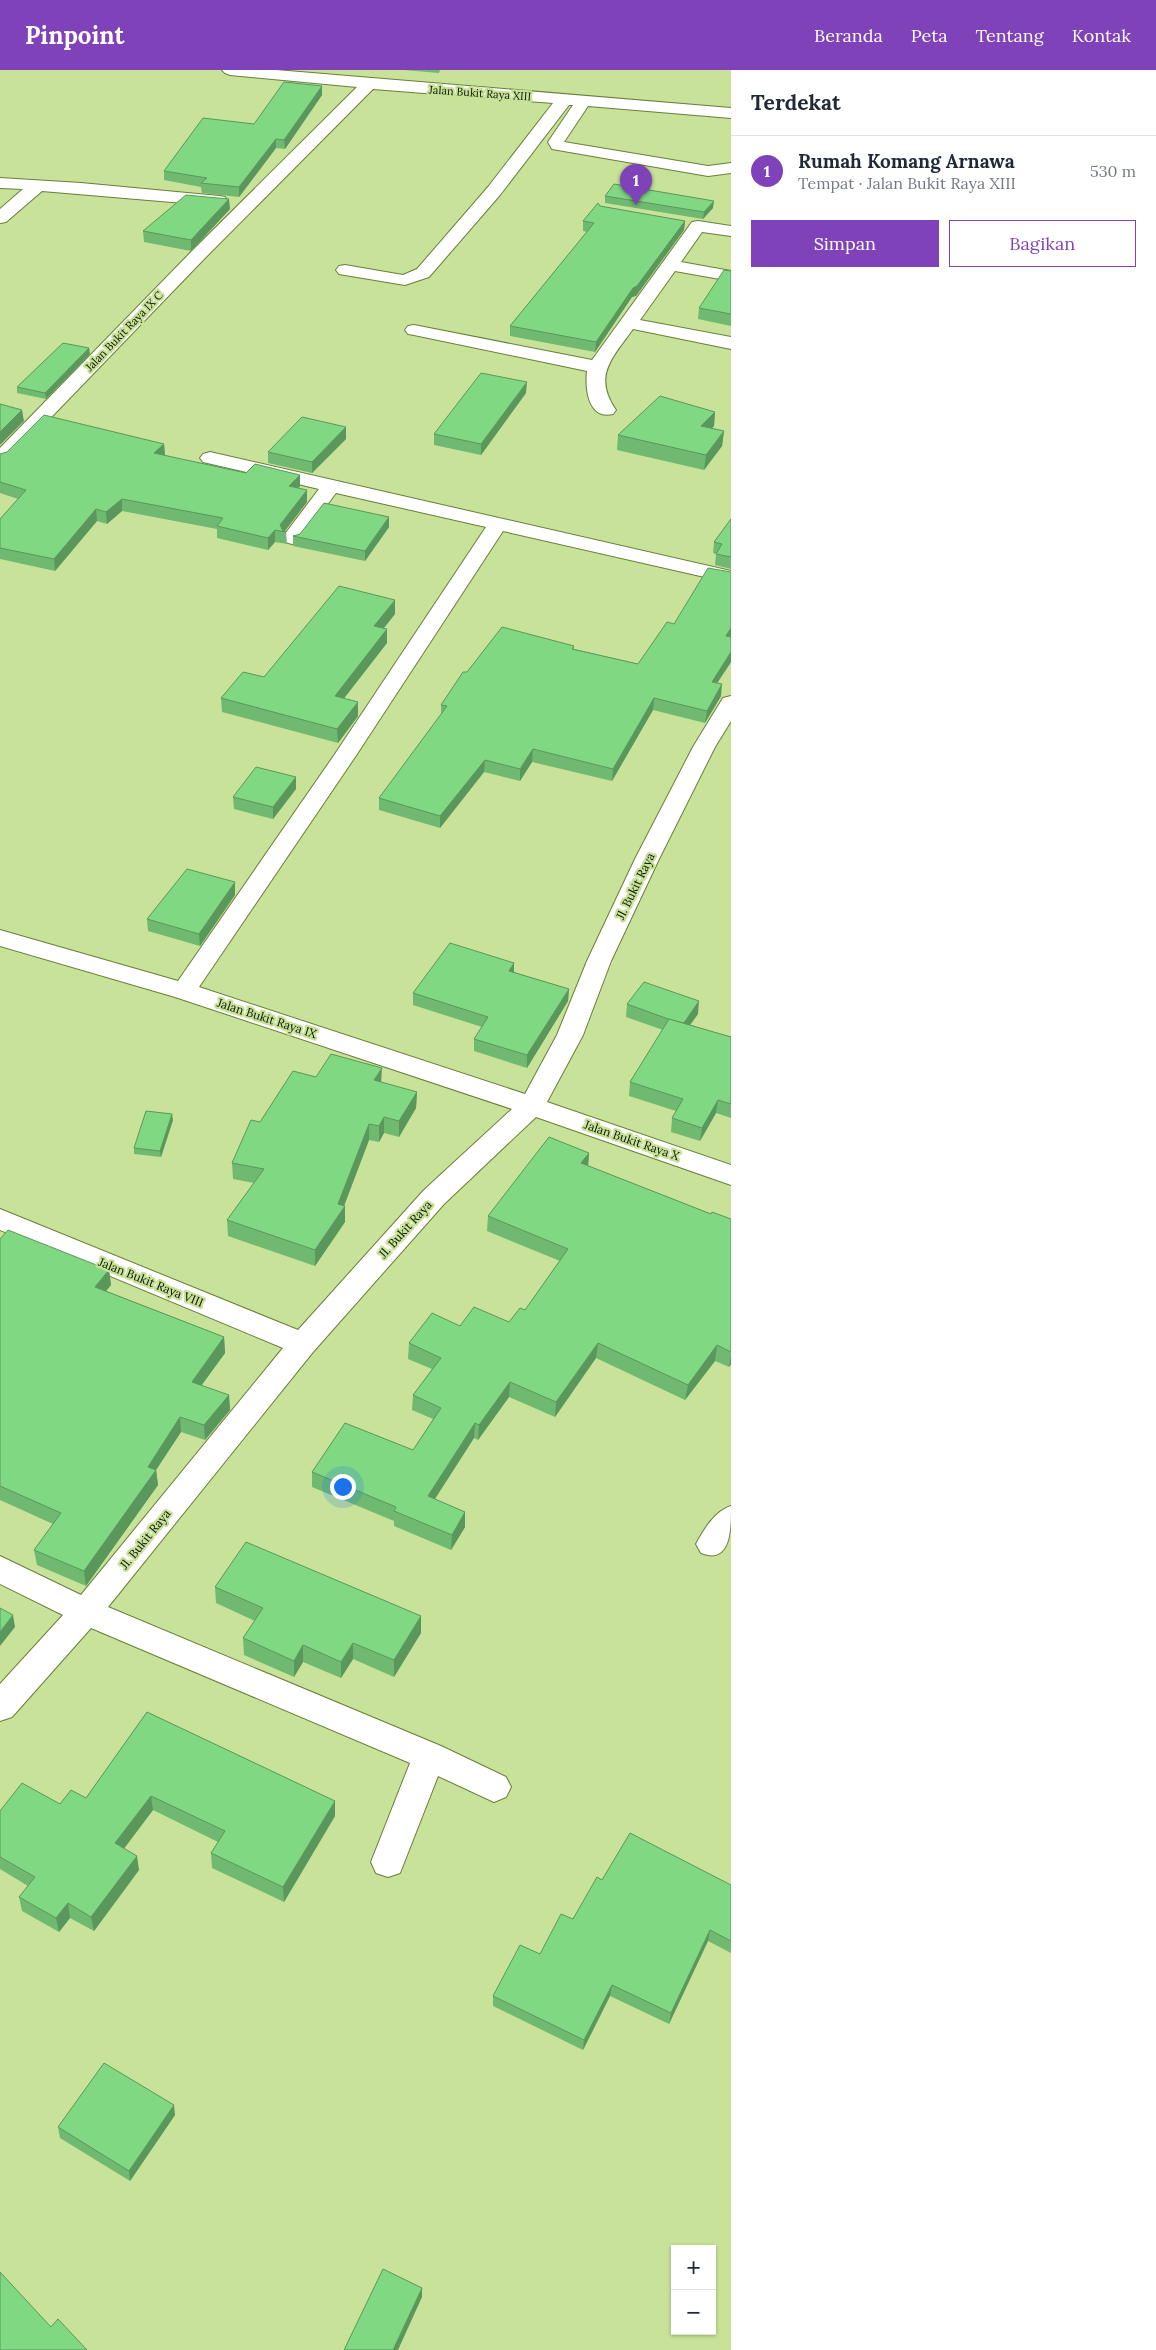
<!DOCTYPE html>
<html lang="id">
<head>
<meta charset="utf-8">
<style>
  :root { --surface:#fff; --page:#f6f6f7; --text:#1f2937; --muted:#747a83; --line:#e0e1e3; --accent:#7f42b8 }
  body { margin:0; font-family:Lora,serif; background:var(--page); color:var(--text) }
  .controls { position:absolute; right:15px; bottom:15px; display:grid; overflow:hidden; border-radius:0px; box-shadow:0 1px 4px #0004 }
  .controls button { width:45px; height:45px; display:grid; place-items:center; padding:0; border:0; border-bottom:1px solid var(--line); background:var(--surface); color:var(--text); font:25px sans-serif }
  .you { position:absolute; left:342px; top:1416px; width:18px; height:18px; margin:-12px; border:4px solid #fff; border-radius:50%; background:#1a73e8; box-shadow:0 0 0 8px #1a73e833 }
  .badge { display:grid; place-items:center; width:32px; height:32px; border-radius:50%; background:var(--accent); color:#fff; font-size:16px; font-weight:700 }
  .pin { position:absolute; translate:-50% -41px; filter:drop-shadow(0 1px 2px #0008) }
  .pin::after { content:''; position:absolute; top:26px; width:18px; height:15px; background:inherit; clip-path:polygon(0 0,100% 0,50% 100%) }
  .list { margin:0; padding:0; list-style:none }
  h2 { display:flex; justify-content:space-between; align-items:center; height:65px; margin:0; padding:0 20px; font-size:21px }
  h2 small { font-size:16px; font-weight:400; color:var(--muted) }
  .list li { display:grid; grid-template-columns:32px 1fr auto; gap:15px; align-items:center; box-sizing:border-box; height:70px; padding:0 20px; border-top:1px solid var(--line) }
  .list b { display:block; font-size:19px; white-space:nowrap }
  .list p { margin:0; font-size:16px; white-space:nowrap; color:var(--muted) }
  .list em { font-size:16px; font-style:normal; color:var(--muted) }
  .actions { display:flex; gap:10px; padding:15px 20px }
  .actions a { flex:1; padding:11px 0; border:1px solid var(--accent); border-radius:0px; text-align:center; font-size:18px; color:var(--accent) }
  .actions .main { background:var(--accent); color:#fff }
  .map { position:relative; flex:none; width:731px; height:2280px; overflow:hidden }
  header { display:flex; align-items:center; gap:30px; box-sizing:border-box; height:70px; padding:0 25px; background:var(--accent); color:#fff }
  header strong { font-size:24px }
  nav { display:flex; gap:28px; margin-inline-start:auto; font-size:18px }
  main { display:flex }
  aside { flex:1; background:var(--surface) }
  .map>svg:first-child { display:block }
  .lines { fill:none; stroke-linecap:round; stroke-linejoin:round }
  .street-casing { stroke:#687f38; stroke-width:2 }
  .street { fill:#fff; fill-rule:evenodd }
  .wall { fill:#6fba70 }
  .shaded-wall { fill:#5a975b }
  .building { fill:#81d882; stroke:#5a975b }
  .labels { text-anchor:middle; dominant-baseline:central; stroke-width:4.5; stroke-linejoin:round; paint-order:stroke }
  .far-street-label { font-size:11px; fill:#0b1300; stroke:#c8e399 }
  .street-label { font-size:12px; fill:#0b1300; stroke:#c8e399 }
</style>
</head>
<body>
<header>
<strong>Pinpoint</strong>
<nav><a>Beranda</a><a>Peta</a><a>Tentang</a><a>Kontak</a></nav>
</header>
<main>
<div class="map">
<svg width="731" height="2280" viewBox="0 0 731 2280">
  <rect width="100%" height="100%" fill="#c8e399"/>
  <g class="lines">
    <!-- street casing -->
    <g class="street-casing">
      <g id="street">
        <path d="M222,0H276L731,38V48L588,36L564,72L708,96L731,93V103L708,106L552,79L548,72L573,35H569L500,125L429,207L405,215L339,204L336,200L339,196L345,195L403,205L417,199L488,117L553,33L373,19L205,188L7,393L0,395V378L193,180L357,17L230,5L225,3Z"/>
        <path d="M0,108L81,113L219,126L225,127L227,131L225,135L219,136L42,121L6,152L0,153V139L23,119L0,118Z"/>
        <path d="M698,151L731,156V166L702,162L681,192L731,201V211L675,201L640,250L731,267V279L633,259C613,287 592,306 616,340L613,344C588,350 585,318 587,301L414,265L408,264L405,260L408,256L414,255L592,290L692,152Z"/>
        <path d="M210,382L731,501V513L503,461L357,684L199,917L525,1024L557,965L587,891L635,789L693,677L723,628L731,626V651L715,677L659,789L611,891L583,965L547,1032L731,1095V1115L536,1047L444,1134L313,1282L108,1537L441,1676L506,1707L511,1717L506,1727L494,1732L438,1706L400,1803L388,1807L376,1803L371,1792L410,1693L91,1558L12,1647L0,1651V1614L63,1545L0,1514V1486L81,1525L283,1278L0,1160V1139L298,1260L424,1120L512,1039L175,927L0,876V860L178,911L335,684L486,457L336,423L299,472L292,474L285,472L282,468L319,419L203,392L200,388L203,384Z"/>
        <path d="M731,1436C731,1459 731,1495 701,1483L696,1474C704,1459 715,1441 731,1436Z"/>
      </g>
    </g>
    <!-- street -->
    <use href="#street" class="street"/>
  </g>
  <!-- wall -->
  <g class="wall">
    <path d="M404,0H440L439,3Z"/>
    <path d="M322,16V25L285,79L276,78L239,127L202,123L201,117L164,110V101L254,54Z"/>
    <path d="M605,126L713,138L703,149L605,133Z"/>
    <path d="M600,136L685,151L684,160L636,226L632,227L595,282L510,266V256L587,162L583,161V151Z"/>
    <path d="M230,139L191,181L144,172L143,161Z"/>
    <path d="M731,201V256L698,249L699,238Z"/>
    <path d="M90,284L46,329L17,323V317Z"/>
    <path d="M526,323L481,385L434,375V364Z"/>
    <path d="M715,342L714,356L712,358L724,361L722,376L704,400L617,380L618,365Z"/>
    <path d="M346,357V369L312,403L268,393V382Z"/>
    <path d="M164,374L165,386L246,403L300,405V416L299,418L307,432L284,462H286L287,474L275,472L268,480L217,468V459L122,441L107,454L97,451L55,501L0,489V449L18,429L0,423V384Z"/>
    <path d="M389,447V457L365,491L293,476V466L300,464Z"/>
    <path d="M731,449V499L715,495L716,484L713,483L714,472Z"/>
    <path d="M731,502V592L717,613L721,626L705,653L653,640L612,711L532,692L520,711L484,702L440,758L379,740V728L441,645V635L467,602L574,576V579L638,594L674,554Z"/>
    <path d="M395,544L384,558L387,573L344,628L358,646L338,673L222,642L221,628Z"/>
    <path d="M296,707V719L273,749L234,739L233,727Z"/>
    <path d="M235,812V825L200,876L148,861L147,849Z"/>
    <path d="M514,893V902L569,919L568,931L527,998L474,981V969L482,957L413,935V923Z"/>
    <path d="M627,934L698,944L690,955L731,967V1048L716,1043L700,1071L671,1062L672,1048L676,1041L629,1026L630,1012L663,960L626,947Z"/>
    <path d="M316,1007L417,1022L416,1038L399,1067L384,1063L379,1072L369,1070L344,1136H345V1152L315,1196L228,1166L227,1150L254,1113L233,1109L232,1093L260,1052Z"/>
    <path d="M173,1050L161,1087L134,1084V1078Z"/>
    <path d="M589,1083L588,1096L711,1144L731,1149V1294L729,1297L715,1291L685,1330L596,1288L555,1347L509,1327L478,1370L474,1368L435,1429L465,1442V1457L451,1480L394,1456V1451L312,1417V1402L413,1380L433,1349L412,1340L413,1325L432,1299L408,1289L409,1273L460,1256L509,1252L525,1240L560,1191L487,1161L488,1146Z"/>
    <path d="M0,1169L109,1200L111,1215L106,1221L224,1267L225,1283L201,1316L229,1325L230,1340L205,1370L181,1362L156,1400L158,1415L86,1516L37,1495L34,1480L53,1454L0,1430Z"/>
    <path d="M215,1517L421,1546V1563L394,1607L353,1589L341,1608L303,1592L294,1607L244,1585L243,1568L255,1551L216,1533Z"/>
    <path d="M147,1642L335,1746L284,1832L212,1798L211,1783L218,1772L153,1740L124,1778L139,1800L94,1861L70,1848L59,1862L22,1841L19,1827L28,1816L0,1799V1741L60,1734L86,1728Z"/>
    <path d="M602,1810L731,1815V1883L708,1871L669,1954L610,1926L583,1980L493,1936V1926L540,1884L573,1849Z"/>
    <path d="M175,2045L130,2111L60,2068L58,2057Z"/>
  </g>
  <!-- shaded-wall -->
  <g class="shaded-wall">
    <path d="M322,16V25L285,79L284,70Z"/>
    <path d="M276,69V78L239,127V117Z"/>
    <path d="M229,129L230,139L191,181V170Z"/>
    <path d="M714,131L713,138L703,149L704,142Z"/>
    <path d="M685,151L684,160L636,226L632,227L595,282L596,272L633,218Z"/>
    <path d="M89,278L90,284L46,329L45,323Z"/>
    <path d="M527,312L526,323L481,385V374Z"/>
    <path d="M22,340L24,351L0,375V362Z"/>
    <path d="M715,342L714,356L700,371L701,356Z"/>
    <path d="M346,357V369L312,403V392Z"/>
    <path d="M724,361L722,376L704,400L706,385Z"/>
    <path d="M164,374L165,386L154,383Z"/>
    <path d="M300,405V416L289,427V416Z"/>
    <path d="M307,420V432L284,462L280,461V455Z"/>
    <path d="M122,429V441L107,454L106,442Z"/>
    <path d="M96,439L97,451L55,501L54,489Z"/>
    <path d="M389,447V457L365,491V481Z"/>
    <path d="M275,460V472L268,480V468Z"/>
    <path d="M395,530V544L374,570V556Z"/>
    <path d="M731,558V568L726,566Z"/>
    <path d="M387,559V573L335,640V626Z"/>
    <path d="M731,582V592L710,624L712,612Z"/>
    <path d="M722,614L721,626L705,653L707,641Z"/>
    <path d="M654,628L653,640L612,711L613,699Z"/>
    <path d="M358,632V646L338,673L337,659Z"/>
    <path d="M533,679L532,692L520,711V699Z"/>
    <path d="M485,690L484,702L440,758V746Z"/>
    <path d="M296,707V719L273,749V737Z"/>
    <path d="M235,812V825L200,876L199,864Z"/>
    <path d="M514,893V905L509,901Z"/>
    <path d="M569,919L568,931L527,998V985Z"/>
    <path d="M699,931L698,944L682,966L683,954Z"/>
    <path d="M382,998L381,1014L374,1010Z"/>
    <path d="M417,1022L416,1038L399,1067V1051Z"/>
    <path d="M718,1030L716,1043L700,1071L702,1058Z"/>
    <path d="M172,1044L173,1050L161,1087L160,1081Z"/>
    <path d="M384,1047V1063L379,1072V1056Z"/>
    <path d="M369,1054V1070L342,1141L345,1136V1152L315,1196V1180L338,1134Z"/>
    <path d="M589,1083L588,1098L581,1093Z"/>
    <path d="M109,1200L111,1215L97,1232L95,1217Z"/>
    <path d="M224,1267L225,1283L193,1327L192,1312Z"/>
    <path d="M598,1273L596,1288L555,1347L556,1332Z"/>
    <path d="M717,1275L715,1291L685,1330L688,1315Z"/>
    <path d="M731,1285V1294L729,1297Z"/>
    <path d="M510,1312L509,1327L478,1370L479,1355Z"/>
    <path d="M229,1325L230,1340L205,1370L204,1355Z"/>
    <path d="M180,1347L181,1362L156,1400L158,1415L86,1516L84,1501L148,1397Z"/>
    <path d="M475,1353L474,1368L427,1441L428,1426Z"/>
    <path d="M465,1442V1457L451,1480L452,1465Z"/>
    <path d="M13,1545L15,1557L0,1576V1562Z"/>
    <path d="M421,1546V1563L394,1607V1590Z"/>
    <path d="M353,1573V1589L341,1608V1592Z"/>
    <path d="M303,1575V1592L294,1607V1591Z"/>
    <path d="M151,1726L153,1740L117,1788L115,1773Z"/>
    <path d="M335,1731V1746L284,1832L283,1817Z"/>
    <path d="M137,1786L139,1800L94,1861L91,1847Z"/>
    <path d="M68,1833L70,1848L59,1862L56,1848Z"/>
    <path d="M710,1860L708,1871L669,1954L671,1943Z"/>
    <path d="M612,1915L610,1926L583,1980L584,1970Z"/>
    <path d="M174,2035L175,2045L130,2111L129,2101Z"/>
    <path d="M422,2218V2227L398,2280H393Z"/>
  </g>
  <!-- building -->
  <g class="building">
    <path d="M284,12L322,16L284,70L276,69L239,117L201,113L207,108L164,101L203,48L254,54Z"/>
    <path d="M614,114L714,131L704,142L605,126Z"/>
    <path d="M186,125L229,129L191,170L143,161Z"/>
    <path d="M598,133L600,136L685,151L637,216L633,218L596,272L510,256L594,153L583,151Z"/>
    <path d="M724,200L731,201V244L699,238Z"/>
    <path d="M63,273L89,278L45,323L17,317Z"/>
    <path d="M481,303L527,312L481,374L434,364Z"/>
    <path d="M660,326L715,342L701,356L724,361L706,385L618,365Z"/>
    <path d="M0,334L22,340L0,362Z"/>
    <path d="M44,345L164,374L154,383L246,403L255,394L300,405L289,416L307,420L280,455L283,461L286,462L275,460L268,468L217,456L223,448L122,429L106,442L96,439L54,489L0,478V449L26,420L0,412V384L7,382Z"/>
    <path d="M302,347L346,357L312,392L268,382Z"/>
    <path d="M324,433L389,447L365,481L293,466L300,464Z"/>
    <path d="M731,449V487L716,484L722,474L714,472Z"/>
    <path d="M708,498L731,502V558L726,566L731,567V582L712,612L722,614L707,641L654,628L613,699L533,679L520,699L485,690L440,746L379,728L447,636L441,635L463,602H467L502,557L574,576L572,579L638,594L667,552L674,554Z"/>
    <path d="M339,516L395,530L374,556L387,559L335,626L358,632L337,659L221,628L243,602L264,607Z"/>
    <path d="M256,697L296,707L273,737L233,727Z"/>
    <path d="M187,799L235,812L199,864L147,849Z"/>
    <path d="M450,873L514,893L509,901L569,919L527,985L474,969L488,947L413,923Z"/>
    <path d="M644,912L699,931L684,953L671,950L627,934Z"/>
    <path d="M669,949L731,967V1034L718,1030L702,1058L672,1048L683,1029L630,1012Z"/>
    <path d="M331,984L382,998L374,1010L417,1022L399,1051L384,1047L379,1056L369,1054L338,1134L345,1136L315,1180L227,1150L264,1099L232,1093L251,1050L260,1052L293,1001L316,1007Z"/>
    <path d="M146,1041L172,1044L160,1081L134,1078Z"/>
    <path d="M549,1067L589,1083L581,1093L711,1144L712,1142L731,1149V1282L717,1275L688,1315L598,1273L556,1332L510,1312L479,1355L475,1353L428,1426L465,1442L452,1465L394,1441L396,1437L312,1402L345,1353L413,1380L441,1338L413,1325L441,1288L409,1273L432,1243L460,1256L474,1237L509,1252L520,1238L525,1240L568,1179L488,1146Z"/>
    <path d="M8,1160L109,1200L95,1217L224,1267L192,1312L229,1325L204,1355L180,1347L148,1397L156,1400L84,1501L34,1480L61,1443L0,1416V1169Z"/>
    <path d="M246,1472L421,1546L394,1590L353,1573L341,1592L303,1575L294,1591L243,1568L263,1538L215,1517Z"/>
    <path d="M0,1538L13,1545L0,1562Z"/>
    <path d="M147,1642L335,1731L283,1817L211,1783L225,1761L151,1726L115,1773L137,1786L91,1847L68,1833L56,1848L19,1827L35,1807L0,1787V1741L22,1713L60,1734L71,1720L86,1728Z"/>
    <path d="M630,1763L731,1815V1871L710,1860L671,1943L612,1915L584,1970L493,1926L520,1875L540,1884L561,1844L573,1849L597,1807L602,1810Z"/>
    <path d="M104,1993L174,2035L129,2101L58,2057Z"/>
    <path d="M383,2199L422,2218L393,2280H344Z"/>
    <path d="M0,2202L51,2257L58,2249L87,2280H0Z"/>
  </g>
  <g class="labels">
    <!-- far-street labels -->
    <g class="far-street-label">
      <text transform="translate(480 23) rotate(4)">Jalan Bukit Raya XIII</text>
      <text transform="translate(124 261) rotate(-46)">Jalan Bukit Raya IX C</text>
    </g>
    <!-- street labels -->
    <g class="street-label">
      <text transform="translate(635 816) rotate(-64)">Jl. Bukit Raya</text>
      <text transform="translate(267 948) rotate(18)">Jalan Bukit Raya IX</text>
      <text transform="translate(632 1070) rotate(19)">Jalan Bukit Raya X</text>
      <text transform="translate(405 1159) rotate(-48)">Jl. Bukit Raya</text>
      <text transform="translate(151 1212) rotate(22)">Jalan Bukit Raya VIII</text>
      <text transform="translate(145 1469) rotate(-51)">Jl. Bukit Raya</text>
    </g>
  </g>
</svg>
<div class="controls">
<button>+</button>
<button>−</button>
</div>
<div class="you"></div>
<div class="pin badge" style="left:636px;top:135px">1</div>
</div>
<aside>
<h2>Terdekat<small></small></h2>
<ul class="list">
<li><span class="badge">1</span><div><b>Rumah Komang Arnawa</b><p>Tempat · Jalan Bukit Raya XIII</p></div><em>530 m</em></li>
</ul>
<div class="actions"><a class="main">Simpan</a><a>Bagikan</a></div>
</aside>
</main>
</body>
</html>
